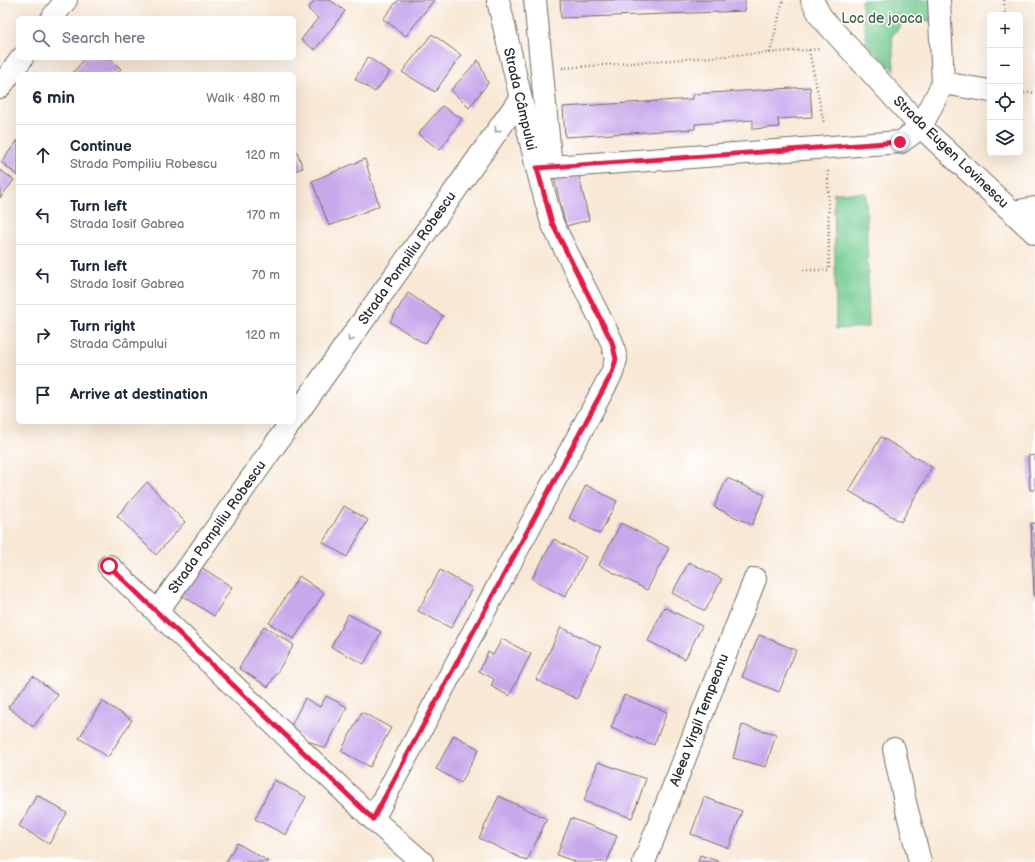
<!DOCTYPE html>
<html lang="en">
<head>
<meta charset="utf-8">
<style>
  :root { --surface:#fff; --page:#f6f6f7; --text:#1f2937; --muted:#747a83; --line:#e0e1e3 }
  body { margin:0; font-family:"Balsamiq Sans",sans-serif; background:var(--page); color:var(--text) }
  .controls { position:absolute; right:12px; top:12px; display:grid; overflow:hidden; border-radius:6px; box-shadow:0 4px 16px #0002 }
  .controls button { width:36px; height:36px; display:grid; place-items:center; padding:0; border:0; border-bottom:1px solid var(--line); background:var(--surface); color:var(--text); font:20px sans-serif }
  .stop { position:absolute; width:12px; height:12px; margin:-9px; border:3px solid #e11d48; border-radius:50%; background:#fff }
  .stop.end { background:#e11d48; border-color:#fff; box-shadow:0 1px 4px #0008 }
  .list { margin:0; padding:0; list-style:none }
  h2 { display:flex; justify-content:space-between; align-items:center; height:52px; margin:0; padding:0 16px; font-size:17px }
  h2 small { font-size:13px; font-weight:400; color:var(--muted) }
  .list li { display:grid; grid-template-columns:26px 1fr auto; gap:12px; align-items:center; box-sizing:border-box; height:60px; padding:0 16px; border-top:1px solid var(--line) }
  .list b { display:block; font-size:15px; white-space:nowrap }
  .list p { margin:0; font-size:13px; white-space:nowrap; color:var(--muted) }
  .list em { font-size:13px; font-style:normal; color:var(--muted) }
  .icon { flex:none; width:22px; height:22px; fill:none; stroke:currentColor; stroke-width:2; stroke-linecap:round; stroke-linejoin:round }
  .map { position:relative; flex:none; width:1035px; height:862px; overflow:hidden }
  .search { position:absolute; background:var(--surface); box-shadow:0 4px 16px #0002; left:16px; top:16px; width:280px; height:44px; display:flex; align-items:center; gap:10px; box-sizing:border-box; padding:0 14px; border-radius:6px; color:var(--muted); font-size:15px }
  .panel { position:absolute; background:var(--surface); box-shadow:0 4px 16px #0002; left:16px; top:72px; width:280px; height:352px; border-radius:6px }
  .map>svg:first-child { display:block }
  .green { fill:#73cb90; stroke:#4f7b5e }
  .building { fill:#c8a7eb }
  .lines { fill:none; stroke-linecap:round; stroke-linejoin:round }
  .minor-casing { stroke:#736d66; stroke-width:24 }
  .path { stroke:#736d66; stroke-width:2.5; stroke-dasharray:1 3; stroke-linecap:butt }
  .minor { stroke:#fff; stroke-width:22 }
  .oneway { stroke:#a0a0a0 }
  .route { stroke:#e11d48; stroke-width:5 }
  .labels { text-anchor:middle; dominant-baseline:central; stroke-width:3; stroke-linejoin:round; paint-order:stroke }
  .park-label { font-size:14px; fill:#44634e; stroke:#fff }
  .street-label { font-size:14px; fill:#2b2b2b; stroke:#fff }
</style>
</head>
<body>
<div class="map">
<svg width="1035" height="862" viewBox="0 0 1035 862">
  <rect width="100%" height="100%" fill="#fff"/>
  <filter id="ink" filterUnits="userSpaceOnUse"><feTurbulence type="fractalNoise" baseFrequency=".025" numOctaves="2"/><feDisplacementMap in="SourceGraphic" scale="8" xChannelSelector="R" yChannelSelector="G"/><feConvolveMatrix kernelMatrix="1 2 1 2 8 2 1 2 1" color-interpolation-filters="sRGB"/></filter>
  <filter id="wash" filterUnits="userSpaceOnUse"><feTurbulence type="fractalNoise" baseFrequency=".012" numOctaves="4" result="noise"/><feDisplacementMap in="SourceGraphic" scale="16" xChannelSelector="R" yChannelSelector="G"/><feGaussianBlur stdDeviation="0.9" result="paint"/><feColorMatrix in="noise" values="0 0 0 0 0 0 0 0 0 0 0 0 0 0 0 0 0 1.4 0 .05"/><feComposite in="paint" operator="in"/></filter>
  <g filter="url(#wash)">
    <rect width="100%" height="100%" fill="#f8e8d5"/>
    <!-- green -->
    <g class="green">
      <path d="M861,0H935L936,21L904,22L892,36L894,70L867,45Z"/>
      <path d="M834,193H866L869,327L836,329Z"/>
    </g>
    <g id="blocks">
      <!-- building -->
      <g class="building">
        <path d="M315,0H330L345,11L315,50L301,40L318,18L308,9Z"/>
        <path d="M398,0H434L406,36L383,19Z"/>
        <path d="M560,0H745V11L561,18Z"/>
        <path d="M432,34L461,55L435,92L402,72Z"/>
        <path d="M368,57L390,72L375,92L355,79Z"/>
        <path d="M85,58H109L121,69L117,74H72Z"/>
        <path d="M478,60L488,83L469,108L451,90Z"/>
        <path d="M810,87L812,117L778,119L779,127L753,129V120L695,124V129L565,137L563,107L693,99V94Z"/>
        <path d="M442,106L462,119L440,150L418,134Z"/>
        <path d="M18,140V176L1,162Z"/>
        <path d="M294,144L303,168L294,171Z"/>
        <path d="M365,159L379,206L329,226L312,181Z"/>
        <path d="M0,170L14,180L0,198Z"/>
        <path d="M579,176L589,220L566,226L554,178Z"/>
        <path d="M408,293L443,316L425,344L390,322Z"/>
        <path d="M881,437L932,467L901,522L849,491Z"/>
        <path d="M1035,455V490H1030L1028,456Z"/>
        <path d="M727,478L765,495L752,525L714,507Z"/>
        <path d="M147,482L185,522L156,555L117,516Z"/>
        <path d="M586,485L617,501L600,534L569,518Z"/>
        <path d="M344,506L368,520L347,557L323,542Z"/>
        <path d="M621,523L669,548L647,590L599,565Z"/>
        <path d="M1031,523H1035V597H1034Z"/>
        <path d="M554,539L586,557L565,597L532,579Z"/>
        <path d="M689,562L722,579L705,611L672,593Z"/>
        <path d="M198,565L232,587L214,616L180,594Z"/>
        <path d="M440,570L472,588L451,628L418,611Z"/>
        <path d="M299,576L324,593L294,639L269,623Z"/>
        <path d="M664,607L702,626L685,659L648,641Z"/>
        <path d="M348,614L381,632L364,664L331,647Z"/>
        <path d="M264,626L294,645L268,687L239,668Z"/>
        <path d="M561,627L601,647L577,699L536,680Z"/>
        <path d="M759,635L796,650L779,692L742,677Z"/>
        <path d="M502,639L531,654L509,696L491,686L494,679L479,671L488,652L493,655Z"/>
        <path d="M33,676L58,695L33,727L8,707Z"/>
        <path d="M624,695L667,712L654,745L611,728Z"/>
        <path d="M326,696L347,707L325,749L289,730L305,698L320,707Z"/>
        <path d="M102,701L132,720L108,757L79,738Z"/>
        <path d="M362,712L391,728L370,767L341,751Z"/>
        <path d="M742,725L776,734L766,767L733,758Z"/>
        <path d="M454,735L479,749L461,783L436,769Z"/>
        <path d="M598,762L646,779L632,818L584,801Z"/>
        <path d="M274,780L306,797L286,835L255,819Z"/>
        <path d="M37,795L67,813L49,844L19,826Z"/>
        <path d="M499,796L547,819L527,861L479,838Z"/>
        <path d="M704,797L742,811L729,848L691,834Z"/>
        <path d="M571,818L617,836L607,862H576L557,855Z"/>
        <path d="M237,843L268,861L267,862H226Z"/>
        <path d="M700,855L721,862H698Z"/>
      </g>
    </g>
  </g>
  <g filter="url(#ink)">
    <use href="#blocks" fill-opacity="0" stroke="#736d66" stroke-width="1"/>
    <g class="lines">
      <!-- minor casing -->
      <g class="minor-casing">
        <g id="minor">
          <path d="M498,0L537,168L901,142L921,127L943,83L990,91"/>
          <path d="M535,0L551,167"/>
          <path d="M812,0L821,17L921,127L1035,233"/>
          <path d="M939,0L943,83"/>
          <path d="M52,18L66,0"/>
          <path d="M0,87L22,58"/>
          <path d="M1013,212L1035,208"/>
          <path d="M294,418L520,99"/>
          <path d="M109,566L373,819L422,862"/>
          <path d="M157,612L291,422"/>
          <path d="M894,749L905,802L920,862"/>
          <path d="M373,819L612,373L616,359L612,342L552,223L537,168"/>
          <path d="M644,862L755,579"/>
        </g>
      </g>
      <!-- path -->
      <g class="path">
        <path d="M1004,0L1005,15"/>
        <path d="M809,50L824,124"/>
        <path d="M770,53L783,0"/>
        <path d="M562,68L821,49"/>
        <path d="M1020,94L1035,92"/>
        <path d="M803,270H829L828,168"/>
      </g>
      <!-- minor -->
      <use href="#minor" class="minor"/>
    </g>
    <!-- one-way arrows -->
    <defs><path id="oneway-chevron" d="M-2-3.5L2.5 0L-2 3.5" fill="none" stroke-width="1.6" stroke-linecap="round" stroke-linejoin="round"/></defs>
    <g class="oneway">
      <use href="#oneway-chevron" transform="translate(497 130) rotate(125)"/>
      <use href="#oneway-chevron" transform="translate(350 339) rotate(125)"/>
    </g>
  </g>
  <g class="lines" filter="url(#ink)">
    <!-- route -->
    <path class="route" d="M109,566L373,819L612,373L616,359L612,342L552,223L537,168L900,142"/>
  </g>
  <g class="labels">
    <!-- park labels -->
    <g class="park-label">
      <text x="882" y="18">Loc de joaca</text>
    </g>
    <!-- street labels -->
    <g class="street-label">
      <text transform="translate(520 99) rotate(77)">Strada Câmpului</text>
      <text transform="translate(951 152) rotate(44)">Strada Eugen Lovinescu</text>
      <text transform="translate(407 258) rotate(-55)">Strada Pompiliu Robescu</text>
      <text transform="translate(217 527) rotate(-55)">Strada Pompiliu Robescu</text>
      <text transform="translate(699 720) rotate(-69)">Aleea Virgil Tempeanu</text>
    </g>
  </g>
</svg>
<div class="controls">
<button>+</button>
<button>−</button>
<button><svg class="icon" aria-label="locate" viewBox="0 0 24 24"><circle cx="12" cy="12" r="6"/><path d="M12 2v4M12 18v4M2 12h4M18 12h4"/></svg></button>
<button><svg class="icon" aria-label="layers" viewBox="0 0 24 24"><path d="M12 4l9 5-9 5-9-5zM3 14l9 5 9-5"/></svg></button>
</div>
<div class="stop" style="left:109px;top:566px"></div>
<div class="stop end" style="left:900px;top:142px"></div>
<div class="search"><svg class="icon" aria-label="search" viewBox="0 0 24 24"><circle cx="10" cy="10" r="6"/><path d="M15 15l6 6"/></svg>Search here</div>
<section class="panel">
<h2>6 min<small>Walk · 480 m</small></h2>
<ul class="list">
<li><svg class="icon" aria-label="ahead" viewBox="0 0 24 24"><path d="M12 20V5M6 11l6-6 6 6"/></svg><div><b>Continue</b><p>Strada Pompiliu Robescu</p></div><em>120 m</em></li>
<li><svg class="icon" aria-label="left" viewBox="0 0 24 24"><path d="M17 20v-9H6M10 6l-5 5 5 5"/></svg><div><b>Turn left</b><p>Strada Iosif Gabrea</p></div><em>170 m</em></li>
<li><svg class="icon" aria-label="left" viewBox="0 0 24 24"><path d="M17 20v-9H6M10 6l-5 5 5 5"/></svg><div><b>Turn left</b><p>Strada Iosif Gabrea</p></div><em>70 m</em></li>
<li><svg class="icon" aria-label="right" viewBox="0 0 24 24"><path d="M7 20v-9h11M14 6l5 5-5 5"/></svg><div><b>Turn right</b><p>Strada Câmpului</p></div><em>120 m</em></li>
<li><svg class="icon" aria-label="arrive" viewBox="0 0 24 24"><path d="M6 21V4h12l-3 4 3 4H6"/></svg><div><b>Arrive at destination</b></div></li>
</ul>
</section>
</div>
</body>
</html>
